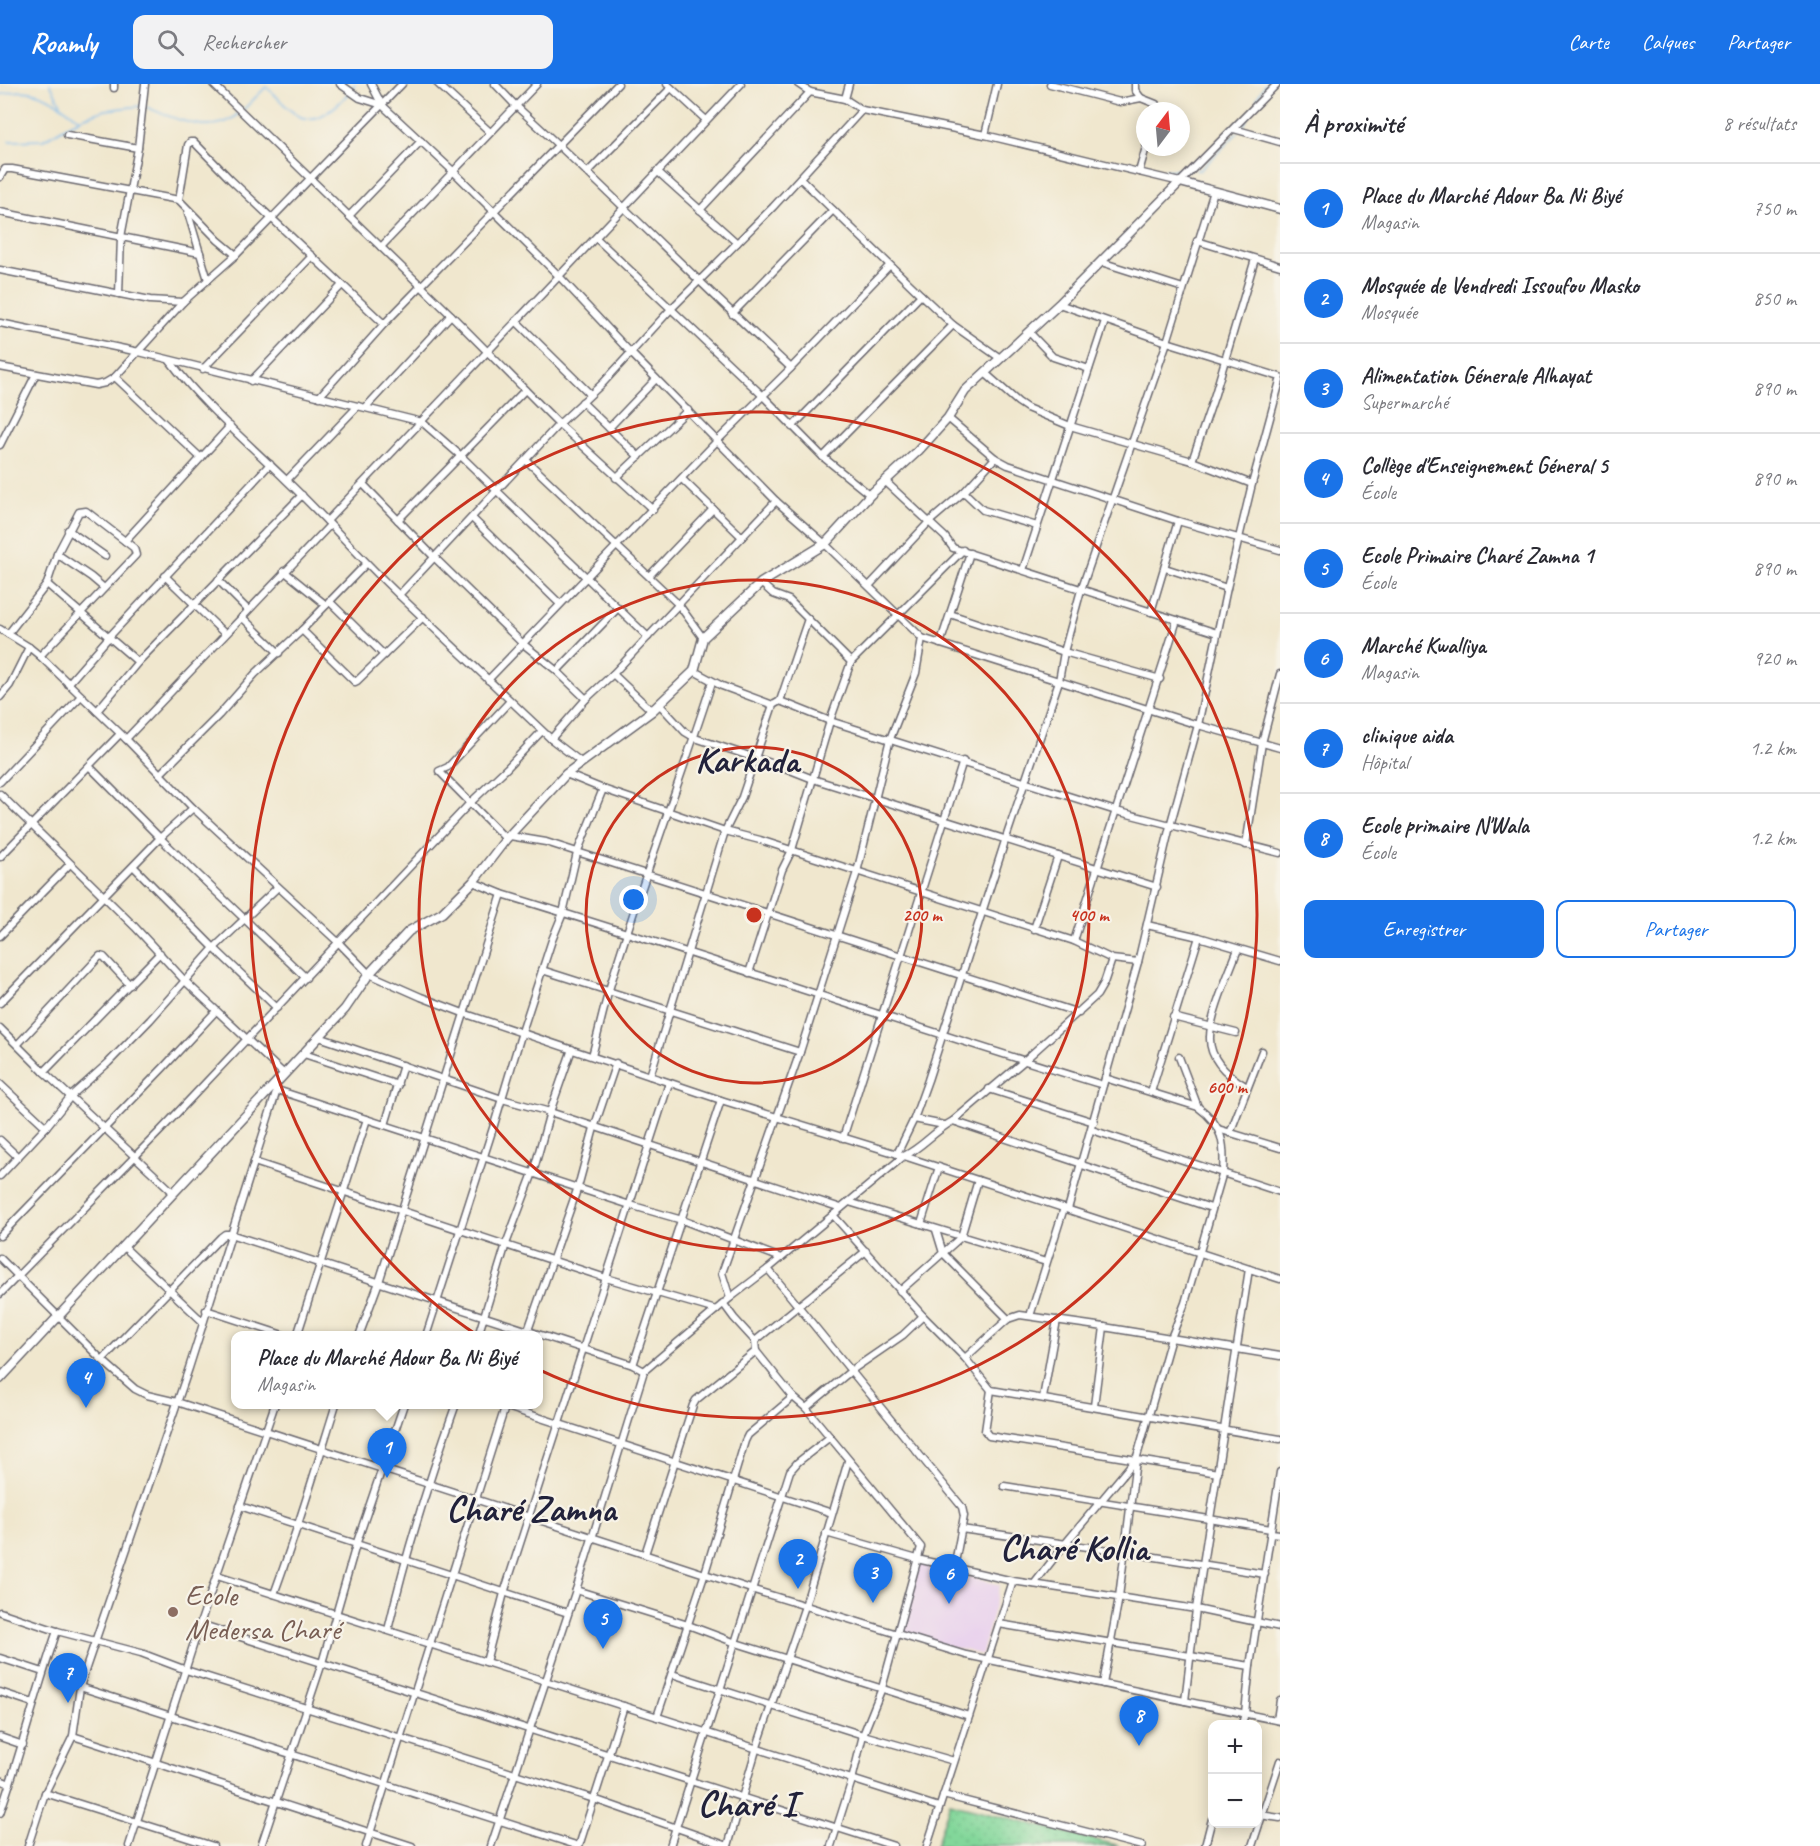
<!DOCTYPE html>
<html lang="fr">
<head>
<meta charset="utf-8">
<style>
  :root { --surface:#fff; --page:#f2f2f3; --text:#2b2b33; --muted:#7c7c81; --line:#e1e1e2; --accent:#1a73e8 }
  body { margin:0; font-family:Caveat,sans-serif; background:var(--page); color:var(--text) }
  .controls { position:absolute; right:18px; bottom:18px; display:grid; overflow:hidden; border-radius:12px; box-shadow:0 3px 15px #0003 }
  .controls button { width:54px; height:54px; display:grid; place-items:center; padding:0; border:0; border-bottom:2px solid var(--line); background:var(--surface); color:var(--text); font:30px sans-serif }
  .compass { position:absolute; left:1136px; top:18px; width:54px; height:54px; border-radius:50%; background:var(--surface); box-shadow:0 3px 15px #0003; rotate:16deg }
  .you { position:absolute; left:634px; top:816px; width:21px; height:21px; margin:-15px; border:4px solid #fff; border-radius:50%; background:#1a73e8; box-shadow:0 0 0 9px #1a73e833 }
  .badge { display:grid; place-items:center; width:39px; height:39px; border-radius:50%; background:var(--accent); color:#fff; font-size:20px; font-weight:700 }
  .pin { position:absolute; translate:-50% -50px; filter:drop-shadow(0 2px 3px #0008) }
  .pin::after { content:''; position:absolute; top:32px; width:21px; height:18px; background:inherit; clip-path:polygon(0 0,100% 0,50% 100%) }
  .popup { position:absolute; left:231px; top:1247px; width:312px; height:78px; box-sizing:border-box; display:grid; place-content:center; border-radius:12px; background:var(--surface); filter:drop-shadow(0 2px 4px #0005); font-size:20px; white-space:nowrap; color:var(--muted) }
  .popup b { font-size:22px; color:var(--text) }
  .popup::after { content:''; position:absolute; left:50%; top:100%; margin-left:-12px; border:12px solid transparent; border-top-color:var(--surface) }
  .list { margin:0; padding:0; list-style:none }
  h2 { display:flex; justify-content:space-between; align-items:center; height:78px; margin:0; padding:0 24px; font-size:26px }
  h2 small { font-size:20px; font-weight:400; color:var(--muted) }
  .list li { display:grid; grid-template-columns:39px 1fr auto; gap:18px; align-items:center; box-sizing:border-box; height:90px; padding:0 24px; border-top:2px solid var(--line) }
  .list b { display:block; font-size:22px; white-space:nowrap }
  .list p { margin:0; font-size:20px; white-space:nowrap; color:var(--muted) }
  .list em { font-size:20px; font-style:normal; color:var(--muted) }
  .actions { display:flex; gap:12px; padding:18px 24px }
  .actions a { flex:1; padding:14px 0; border:2px solid var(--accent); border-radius:12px; text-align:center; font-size:21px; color:var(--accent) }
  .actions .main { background:var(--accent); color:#fff }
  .icon { flex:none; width:33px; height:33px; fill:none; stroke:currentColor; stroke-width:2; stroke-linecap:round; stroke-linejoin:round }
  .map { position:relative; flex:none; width:1280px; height:1762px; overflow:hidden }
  header { display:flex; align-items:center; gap:36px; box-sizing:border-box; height:84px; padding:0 30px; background:var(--accent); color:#fff }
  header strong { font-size:28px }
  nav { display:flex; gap:33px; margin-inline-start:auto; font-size:21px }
  .search { width:420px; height:54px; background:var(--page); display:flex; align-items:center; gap:15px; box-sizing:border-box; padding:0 21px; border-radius:12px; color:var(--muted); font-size:22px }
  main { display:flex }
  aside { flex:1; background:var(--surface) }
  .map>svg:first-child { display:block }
  .built { fill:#e9d2ed }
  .grass { fill:url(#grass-dots); stroke:#527c6a; stroke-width:1.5 }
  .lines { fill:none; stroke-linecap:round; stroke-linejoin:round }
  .stream { stroke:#78b8ed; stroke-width:1.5 }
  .minor-casing { stroke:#6a676e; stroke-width:9 }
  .tertiary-casing { stroke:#6a676e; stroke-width:11 }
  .minor { stroke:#fff; stroke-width:6 }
  .tertiary { stroke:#fff; stroke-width:8 }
  .ring { fill:none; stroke:#c8321e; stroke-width:3 }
  .education-dot { fill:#8d6e63; stroke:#f7f3e8; stroke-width:2 }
  .labels { text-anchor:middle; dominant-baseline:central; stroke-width:4.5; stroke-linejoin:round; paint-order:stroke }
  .education-label { font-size:30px; fill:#785e54; stroke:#f7f3e8; text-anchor:start }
  .district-label { font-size:36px; font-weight:bold; fill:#22223b; stroke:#f7f3e8 }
  .centre { fill:#c8321e; stroke:#f7f3e8; stroke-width:3 }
  .ring-label { font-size:18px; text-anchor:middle; font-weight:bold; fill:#c8321e; stroke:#f7f3e8; stroke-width:4.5; stroke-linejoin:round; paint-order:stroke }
</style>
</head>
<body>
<header>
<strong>Roamly</strong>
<div class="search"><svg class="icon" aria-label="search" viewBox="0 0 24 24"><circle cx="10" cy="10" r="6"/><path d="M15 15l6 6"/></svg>Rechercher</div>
<nav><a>Carte</a><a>Calques</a><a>Partager</a></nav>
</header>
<main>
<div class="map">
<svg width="1280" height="1762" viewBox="0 0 1280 1762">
  <defs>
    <pattern id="grass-dots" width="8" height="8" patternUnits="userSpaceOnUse" patternTransform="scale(1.5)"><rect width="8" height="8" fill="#82d79a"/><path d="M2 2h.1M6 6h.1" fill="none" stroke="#70b886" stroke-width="1.8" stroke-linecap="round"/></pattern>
  </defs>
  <rect width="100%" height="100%" fill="#f7f3e8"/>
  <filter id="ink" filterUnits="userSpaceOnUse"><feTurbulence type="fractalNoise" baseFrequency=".0167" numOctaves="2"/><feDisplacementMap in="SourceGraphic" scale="12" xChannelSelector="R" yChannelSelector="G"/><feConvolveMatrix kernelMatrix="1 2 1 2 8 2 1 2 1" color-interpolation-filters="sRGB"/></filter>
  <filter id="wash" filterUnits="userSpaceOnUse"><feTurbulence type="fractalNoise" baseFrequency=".008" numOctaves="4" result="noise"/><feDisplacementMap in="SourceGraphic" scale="24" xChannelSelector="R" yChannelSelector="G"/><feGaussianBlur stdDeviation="1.35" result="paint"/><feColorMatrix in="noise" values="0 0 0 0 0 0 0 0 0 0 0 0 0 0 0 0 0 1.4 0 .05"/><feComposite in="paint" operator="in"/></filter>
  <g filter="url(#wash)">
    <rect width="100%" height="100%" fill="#f0e7ce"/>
    <!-- built -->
    <path class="built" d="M920,1478L1000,1501L982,1571L899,1549Z"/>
    <!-- grass -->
    <path class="grass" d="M950,1719L1120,1762H936Z"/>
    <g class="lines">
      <!-- stream -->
      <g class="stream">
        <path d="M50,0L61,20"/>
        <path d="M351,5L355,0"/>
        <path d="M0,11C33,0 54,15 79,35L105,26L141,22"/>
        <path d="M1257,15L1265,0"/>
        <path d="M146,23C173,34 214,54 239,29"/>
        <path d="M243,26L266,3C288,20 297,47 328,28C336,22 342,18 348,9"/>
        <path d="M1242,44L1248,33"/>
        <path d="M9,57L43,56L78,36"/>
        <path d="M1164,86H1188"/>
        <path d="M1196,86H1200L1238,48"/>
      </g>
    </g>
  </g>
  <g filter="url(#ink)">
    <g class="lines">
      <!-- minor casing -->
      <g class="minor-casing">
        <g id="minor">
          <path d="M114,0V4"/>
          <path d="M213,0L451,231L559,340L653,426"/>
          <path d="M340,0L360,14L382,21"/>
          <path d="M371,0L382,21L454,88L558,191L630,268L776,417L825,460L922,554L1198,641L1280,664"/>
          <path d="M438,0L490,48"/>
          <path d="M495,0L516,22C610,107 698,198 791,284"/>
          <path d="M667,0L706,36"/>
          <path d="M798,0L810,8L845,15L862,26L985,51L1180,98L1277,0"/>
          <path d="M1050,0L1120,18L1141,14"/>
          <path d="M1135,0V6L1141,14L1156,20L1157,27"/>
          <path d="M845,15L849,0"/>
          <path d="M1234,45L1280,58"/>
          <path d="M67,51L138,64"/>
          <path d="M985,51L997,0"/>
          <path d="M657,87L737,159"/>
          <path d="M1139,88L1146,63"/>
          <path d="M587,89L671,4"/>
          <path d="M0,93L5,85H12L179,116L218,156L236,171"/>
          <path d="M800,94L921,211L953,241L1000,274"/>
          <path d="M179,116L188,61L190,58H194L230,95L384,240"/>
          <path d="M700,126L810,8"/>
          <path d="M0,128L200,169"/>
          <path d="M188,129L208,196"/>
          <path d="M349,132L421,57"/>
          <path d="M596,154L763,312L823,373L870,411"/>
          <path d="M1197,157L1280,182"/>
          <path d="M381,163L537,0"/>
          <path d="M1101,178L1183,204"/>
          <path d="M0,186L150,216L183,218"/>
          <path d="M119,210L121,153L138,64L145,0"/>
          <path d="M1059,220L1167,258L1280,293"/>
          <path d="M732,230L833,126"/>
          <path d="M516,237L590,310"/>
          <path d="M0,239L139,268L422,338L461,372L648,553"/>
          <path d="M1029,248L1053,273L1089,285"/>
          <path d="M170,277C203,321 246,357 286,396C325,433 360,474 399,511"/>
          <path d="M0,283L96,301L105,299L115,293L183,218L236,171L402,0"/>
          <path d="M203,285L312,172"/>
          <path d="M985,289L1018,318L1027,324L1070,342L1192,377L1252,400"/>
          <path d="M115,293L201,374"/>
          <path d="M251,297L342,201"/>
          <path d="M319,313L384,240L618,0"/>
          <path d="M582,318L639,373"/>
          <path d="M366,323L451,231"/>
          <path d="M948,334L995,374L1008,381L1178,437L1280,466"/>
          <path d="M792,343L921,211"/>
          <path d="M609,344L656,295"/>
          <path d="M0,361L36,290"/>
          <path d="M823,373L953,241"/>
          <path d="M527,377L679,521L703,554"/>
          <path d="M1192,377L1215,310L1255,175"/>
          <path d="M616,394L688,326"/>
          <path d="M682,395L742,453"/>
          <path d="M287,396L358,322"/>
          <path d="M886,398L945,453L953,464L1217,549"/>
          <path d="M363,400L435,474L522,559L557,587L586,615"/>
          <path d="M964,408L983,426L1037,442"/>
          <path d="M472,434L560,520"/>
          <path d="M398,436L525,306"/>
          <path d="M327,437L741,0"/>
          <path d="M68,446L105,472"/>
          <path d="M125,457L230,342"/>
          <path d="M57,470L91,493L104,504"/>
          <path d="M1165,484L1227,504"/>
          <path d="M1023,486L1105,237"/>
          <path d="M284,487L326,521"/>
          <path d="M165,492L225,550"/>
          <path d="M649,492L713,425"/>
          <path d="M218,496L248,526"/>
          <path d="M47,500L138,578"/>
          <path d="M869,502L929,438L964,408L995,374"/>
          <path d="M329,517L384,571"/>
          <path d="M1151,528L1178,437"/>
          <path d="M950,530L1064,568L1160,595"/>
          <path d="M242,533L279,569"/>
          <path d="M0,545L29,563L40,572L126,655L193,724L339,859L369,890L421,913L463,929L721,1016L904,1072L1280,1195"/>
          <path d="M302,546L355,598L357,597L423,533"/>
          <path d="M8,550L47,500L57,470L79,428L86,427L134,464L136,471L40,572"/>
          <path d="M940,560L970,469"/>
          <path d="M851,578L963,466"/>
          <path d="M557,587L618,524"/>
          <path d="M694,587L722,602L773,621L780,617L830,637L1116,727L1280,769"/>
          <path d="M613,590L652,627"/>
          <path d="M488,596L718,356L791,284L889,182"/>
          <path d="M68,600L109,553L270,380"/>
          <path d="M0,613L10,601L29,563"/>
          <path d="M780,617L808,535"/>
          <path d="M659,620L685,648L695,654L780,682L813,695L1157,803"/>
          <path d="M97,627L138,578L302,411"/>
          <path d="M126,655L330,441"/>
          <path d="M551,655L586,615L613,590L776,417"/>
          <path d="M581,678L551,655L399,511L559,340L603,299L671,225L773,123L862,26"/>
          <path d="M89,682L160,754L306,894"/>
          <path d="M160,690L219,631L255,590L302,546L366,480"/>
          <path d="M566,690L603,705L725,747L760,756L1074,857L1112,875L1138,878"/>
          <path d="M0,698L81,612"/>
          <path d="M0,710L135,843L185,897L284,990"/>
          <path d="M510,752L546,758L1079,929"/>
          <path d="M506,755L439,687L448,683L510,617"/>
          <path d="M1246,761L1262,659L1280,590"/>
          <path d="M0,773L120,650"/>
          <path d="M134,783L214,864L277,924"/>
          <path d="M473,798L502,810C703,871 902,940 1103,1001"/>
          <path d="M1147,841L1199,853L1280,877"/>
          <path d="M1034,845L1058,772"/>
          <path d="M0,852L70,780"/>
          <path d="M1074,857L1177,536"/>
          <path d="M1238,865C1230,887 1210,931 1210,953C1209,976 1230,993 1247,1003"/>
          <path d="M542,886L800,968"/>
          <path d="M749,889L782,786L792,766L830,637L851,578L789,516L773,510L761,499"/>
          <path d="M0,919L160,754L193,724"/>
          <path d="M1173,933L1236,949"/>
          <path d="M0,944L44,988L174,1109"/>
          <path d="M319,953L502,1015L550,1028L841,1124"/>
          <path d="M18,960L100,872L104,873L130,901"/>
          <path d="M304,970L398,1001"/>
          <path d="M592,972C598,950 603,927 609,906C640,802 679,701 712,598"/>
          <path d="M1179,973L1198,1023"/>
          <path d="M44,988L160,869"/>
          <path d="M650,992L725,747L742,713L773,621"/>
          <path d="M0,1000L46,1043"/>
          <path d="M274,1005L630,1121L682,1136L781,1174"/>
          <path d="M989,1005L1094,1038"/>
          <path d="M1151,1008L1199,853"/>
          <path d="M914,1035L944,1041"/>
          <path d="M953,1037L1082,1080"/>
          <path d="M385,1041L403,981"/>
          <path d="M1218,1045L1280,1064"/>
          <path d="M1092,1046L1280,1108"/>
          <path d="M1230,1049L1262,967"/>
          <path d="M843,1054L963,677"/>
          <path d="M0,1056L18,1073"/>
          <path d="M897,1070L914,1035L928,996L1006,754L1059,597L1064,568L1081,506L1167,258L1214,107"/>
          <path d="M254,1078L606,1194L716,1226"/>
          <path d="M1082,1081L1211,1124"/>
          <path d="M0,1092L46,1043L71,1012L108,979L150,936L214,864L278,803"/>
          <path d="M849,1118L1046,1178"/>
          <path d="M1068,1125L1138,878L1170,742L1198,641L1227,504L1252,400L1280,297"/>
          <path d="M833,1131L923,1232L965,1274L991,1306L1280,1355"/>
          <path d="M921,1140L939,1083"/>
          <path d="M936,1146L943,1169L1008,1235"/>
          <path d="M0,1152L163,984L216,927"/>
          <path d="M123,1162L202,1237"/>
          <path d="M0,1174L102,1276L135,1305L147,1311L177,1318L754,1506L966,1571L1280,1637"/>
          <path d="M768,1185L962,1423L964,1432L954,1484"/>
          <path d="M900,1207L961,1153L978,1096"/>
          <path d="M0,1210L161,1046L470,719L507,684L542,647"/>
          <path d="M730,1214L722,1189L800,968L837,851L857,788L890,655L916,589L922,554"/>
          <path d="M723,1219L734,1234L755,1257L756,1267L793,1313L806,1324L921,1463L882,1604L863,1651L852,1696L831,1762"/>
          <path d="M206,1226L286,1252"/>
          <path d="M1030,1232L1064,1124"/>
          <path d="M297,1252L367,1035"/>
          <path d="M359,1252L379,1198L502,810"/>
          <path d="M426,1252L494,1041L522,948L552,856L563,829L577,769L603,705"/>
          <path d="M478,1252L506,1160L533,1089L550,1028L572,965"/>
          <path d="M526,1252L578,1103L594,1044L616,979"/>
          <path d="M755,1257L866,1167"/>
          <path d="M965,1274L1008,1235L1020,1231L1104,1243L1280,1272"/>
          <path d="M102,1276L221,1153L225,1150H230L633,1281L644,1287"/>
          <path d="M633,1281L721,1016"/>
          <path d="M991,1306L985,1347L989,1352L1218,1389"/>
          <path d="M1043,1314L1057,1236"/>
          <path d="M498,1320L832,1429"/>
          <path d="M1094,1322L1104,1243"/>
          <path d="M806,1324L852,1286L903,1251L923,1232"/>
          <path d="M1004,1402L1271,1445"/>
          <path d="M240,1422L568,1529"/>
          <path d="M961,1445L1123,1468L1265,1490"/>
          <path d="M826,1449L917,1475L1013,1497L1196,1525L1280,1543"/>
          <path d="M1271,1449L1280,1450"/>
          <path d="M645,1470L693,1321L696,1316L756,1267"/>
          <path d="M217,1492L939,1723"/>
          <path d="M1034,1500L1065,1460L1135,1376"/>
          <path d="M576,1506L688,1541L736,1559L969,1632"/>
          <path d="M274,1510C297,1448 316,1384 336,1320"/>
          <path d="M0,1528L57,1547L141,1569L186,1586L594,1715L728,1762"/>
          <path d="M200,1540L894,1762"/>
          <path d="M999,1540L1250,1582"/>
          <path d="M388,1546C406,1469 429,1395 456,1320"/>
          <path d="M0,1574L43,1588"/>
          <path d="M486,1578L504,1509L669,999"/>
          <path d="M672,1590L863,1651L954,1677"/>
          <path d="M1103,1600L1119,1513L1136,1376L1171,1254L1185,1219L1223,1088C1225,1060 1223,1041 1198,1023L1105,994"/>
          <path d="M80,1603L579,1762L624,1622"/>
          <path d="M0,1608L33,1619"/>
          <path d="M1185,1617L1196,1525L1249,1185"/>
          <path d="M657,1633L705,1489L745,1357L748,1351L793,1313"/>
          <path d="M1277,1636L1280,1616"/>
          <path d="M1242,1640L1245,1629L1250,1582L1280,1388"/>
          <path d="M73,1652L412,1762"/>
          <path d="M0,1653L23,1661"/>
          <path d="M0,1696L10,1700"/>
          <path d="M45,1709L213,1762"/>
          <path d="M943,1711L1142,1762"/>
          <path d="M0,1729C21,1669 36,1607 57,1547"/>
          <path d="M1260,1731L1280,1734"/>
          <path d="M28,1762L45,1709L73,1652L80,1603L87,1581L189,1284L277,1006"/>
          <path d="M129,1762L200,1540L275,1320"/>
          <path d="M261,1762L322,1579L356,1461L404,1320"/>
          <path d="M366,1762L506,1320"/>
          <path d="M491,1762L576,1506L644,1287L730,1214L768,1185L904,1072C923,1063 934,1047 953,1037L1024,977L1097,911L1104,899L1112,875"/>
          <path d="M670,1762L790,1387L798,1378L830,1353"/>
          <path d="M728,1762L756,1666L805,1522L848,1377"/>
          <path d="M927,1762L1013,1497"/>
          <path d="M1205,1762L1212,1735"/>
          <path d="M1252,1762L1280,1677"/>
        </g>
      </g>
      <!-- tertiary casing -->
      <g class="tertiary-casing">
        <path id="tertiary" d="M0,1295L345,925L369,890L409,847L442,829L473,798L506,755L566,690L652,627L694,587L703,554L761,499L825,460L870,411L918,367L948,334L965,307L1059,220L1180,98L1280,125"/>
      </g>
      <!-- minor -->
      <use href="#minor" class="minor"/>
      <!-- tertiary -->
      <use href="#tertiary" class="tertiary"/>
    </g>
  </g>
  <!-- distance rings -->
  <g class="ring">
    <circle cx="754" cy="831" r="168"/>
    <circle cx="754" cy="831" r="335"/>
    <circle cx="754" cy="831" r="503"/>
  </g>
  <!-- markers -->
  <circle class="education-dot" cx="173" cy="1528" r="6"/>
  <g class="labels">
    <!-- education labels -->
    <g class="education-label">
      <text x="185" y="1511">Ecole<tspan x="185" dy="34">Medersa Charé</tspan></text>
    </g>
    <!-- district labels -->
    <g class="district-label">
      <text x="747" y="676">Karkada</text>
      <text x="531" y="1425">Charé Zamna</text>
      <text x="1074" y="1464">Charé Kollia</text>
      <text x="747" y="1720">Charé I</text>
    </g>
  </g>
  <circle cx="754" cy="831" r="9" class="centre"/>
  <g class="ring-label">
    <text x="922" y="837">200 m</text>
    <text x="1089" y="837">400 m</text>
    <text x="1227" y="1009">600 m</text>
  </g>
</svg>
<div class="controls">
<button>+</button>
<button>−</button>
</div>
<svg class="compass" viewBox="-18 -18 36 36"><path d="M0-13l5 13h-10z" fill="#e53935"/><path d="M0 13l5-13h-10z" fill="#7c7c81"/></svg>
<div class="you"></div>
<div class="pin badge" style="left:387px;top:1394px">1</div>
<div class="popup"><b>Place du Marché Adour Ba Ni Biyé</b>Magasin</div>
<div class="pin badge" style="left:798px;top:1505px">2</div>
<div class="pin badge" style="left:873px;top:1519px">3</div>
<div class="pin badge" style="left:86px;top:1324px">4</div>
<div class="pin badge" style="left:603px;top:1565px">5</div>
<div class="pin badge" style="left:949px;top:1520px">6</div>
<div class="pin badge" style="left:68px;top:1619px">7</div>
<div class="pin badge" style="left:1139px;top:1662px">8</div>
</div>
<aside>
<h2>À proximité<small>8 résultats</small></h2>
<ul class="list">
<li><span class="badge">1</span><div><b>Place du Marché Adour Ba Ni Biyé</b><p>Magasin</p></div><em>750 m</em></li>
<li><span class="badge">2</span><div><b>Mosquée de Vendredi Issoufou Masko</b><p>Mosquée</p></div><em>850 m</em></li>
<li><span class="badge">3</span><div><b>Alimentation Génerale Alhayat</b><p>Supermarché</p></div><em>890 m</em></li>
<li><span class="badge">4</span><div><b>Collège d'Enseignement Géneral 5</b><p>École</p></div><em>890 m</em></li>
<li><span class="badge">5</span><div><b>Ecole Primaire Charé Zamna 1</b><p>École</p></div><em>890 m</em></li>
<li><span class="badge">6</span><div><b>Marché Kwalliya</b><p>Magasin</p></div><em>920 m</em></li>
<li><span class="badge">7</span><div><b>clinique aida</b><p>Hôpital</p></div><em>1.2 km</em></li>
<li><span class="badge">8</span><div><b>Ecole primaire N'Wala</b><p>École</p></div><em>1.2 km</em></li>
</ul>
<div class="actions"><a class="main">Enregistrer</a><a>Partager</a></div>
</aside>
</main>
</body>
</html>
